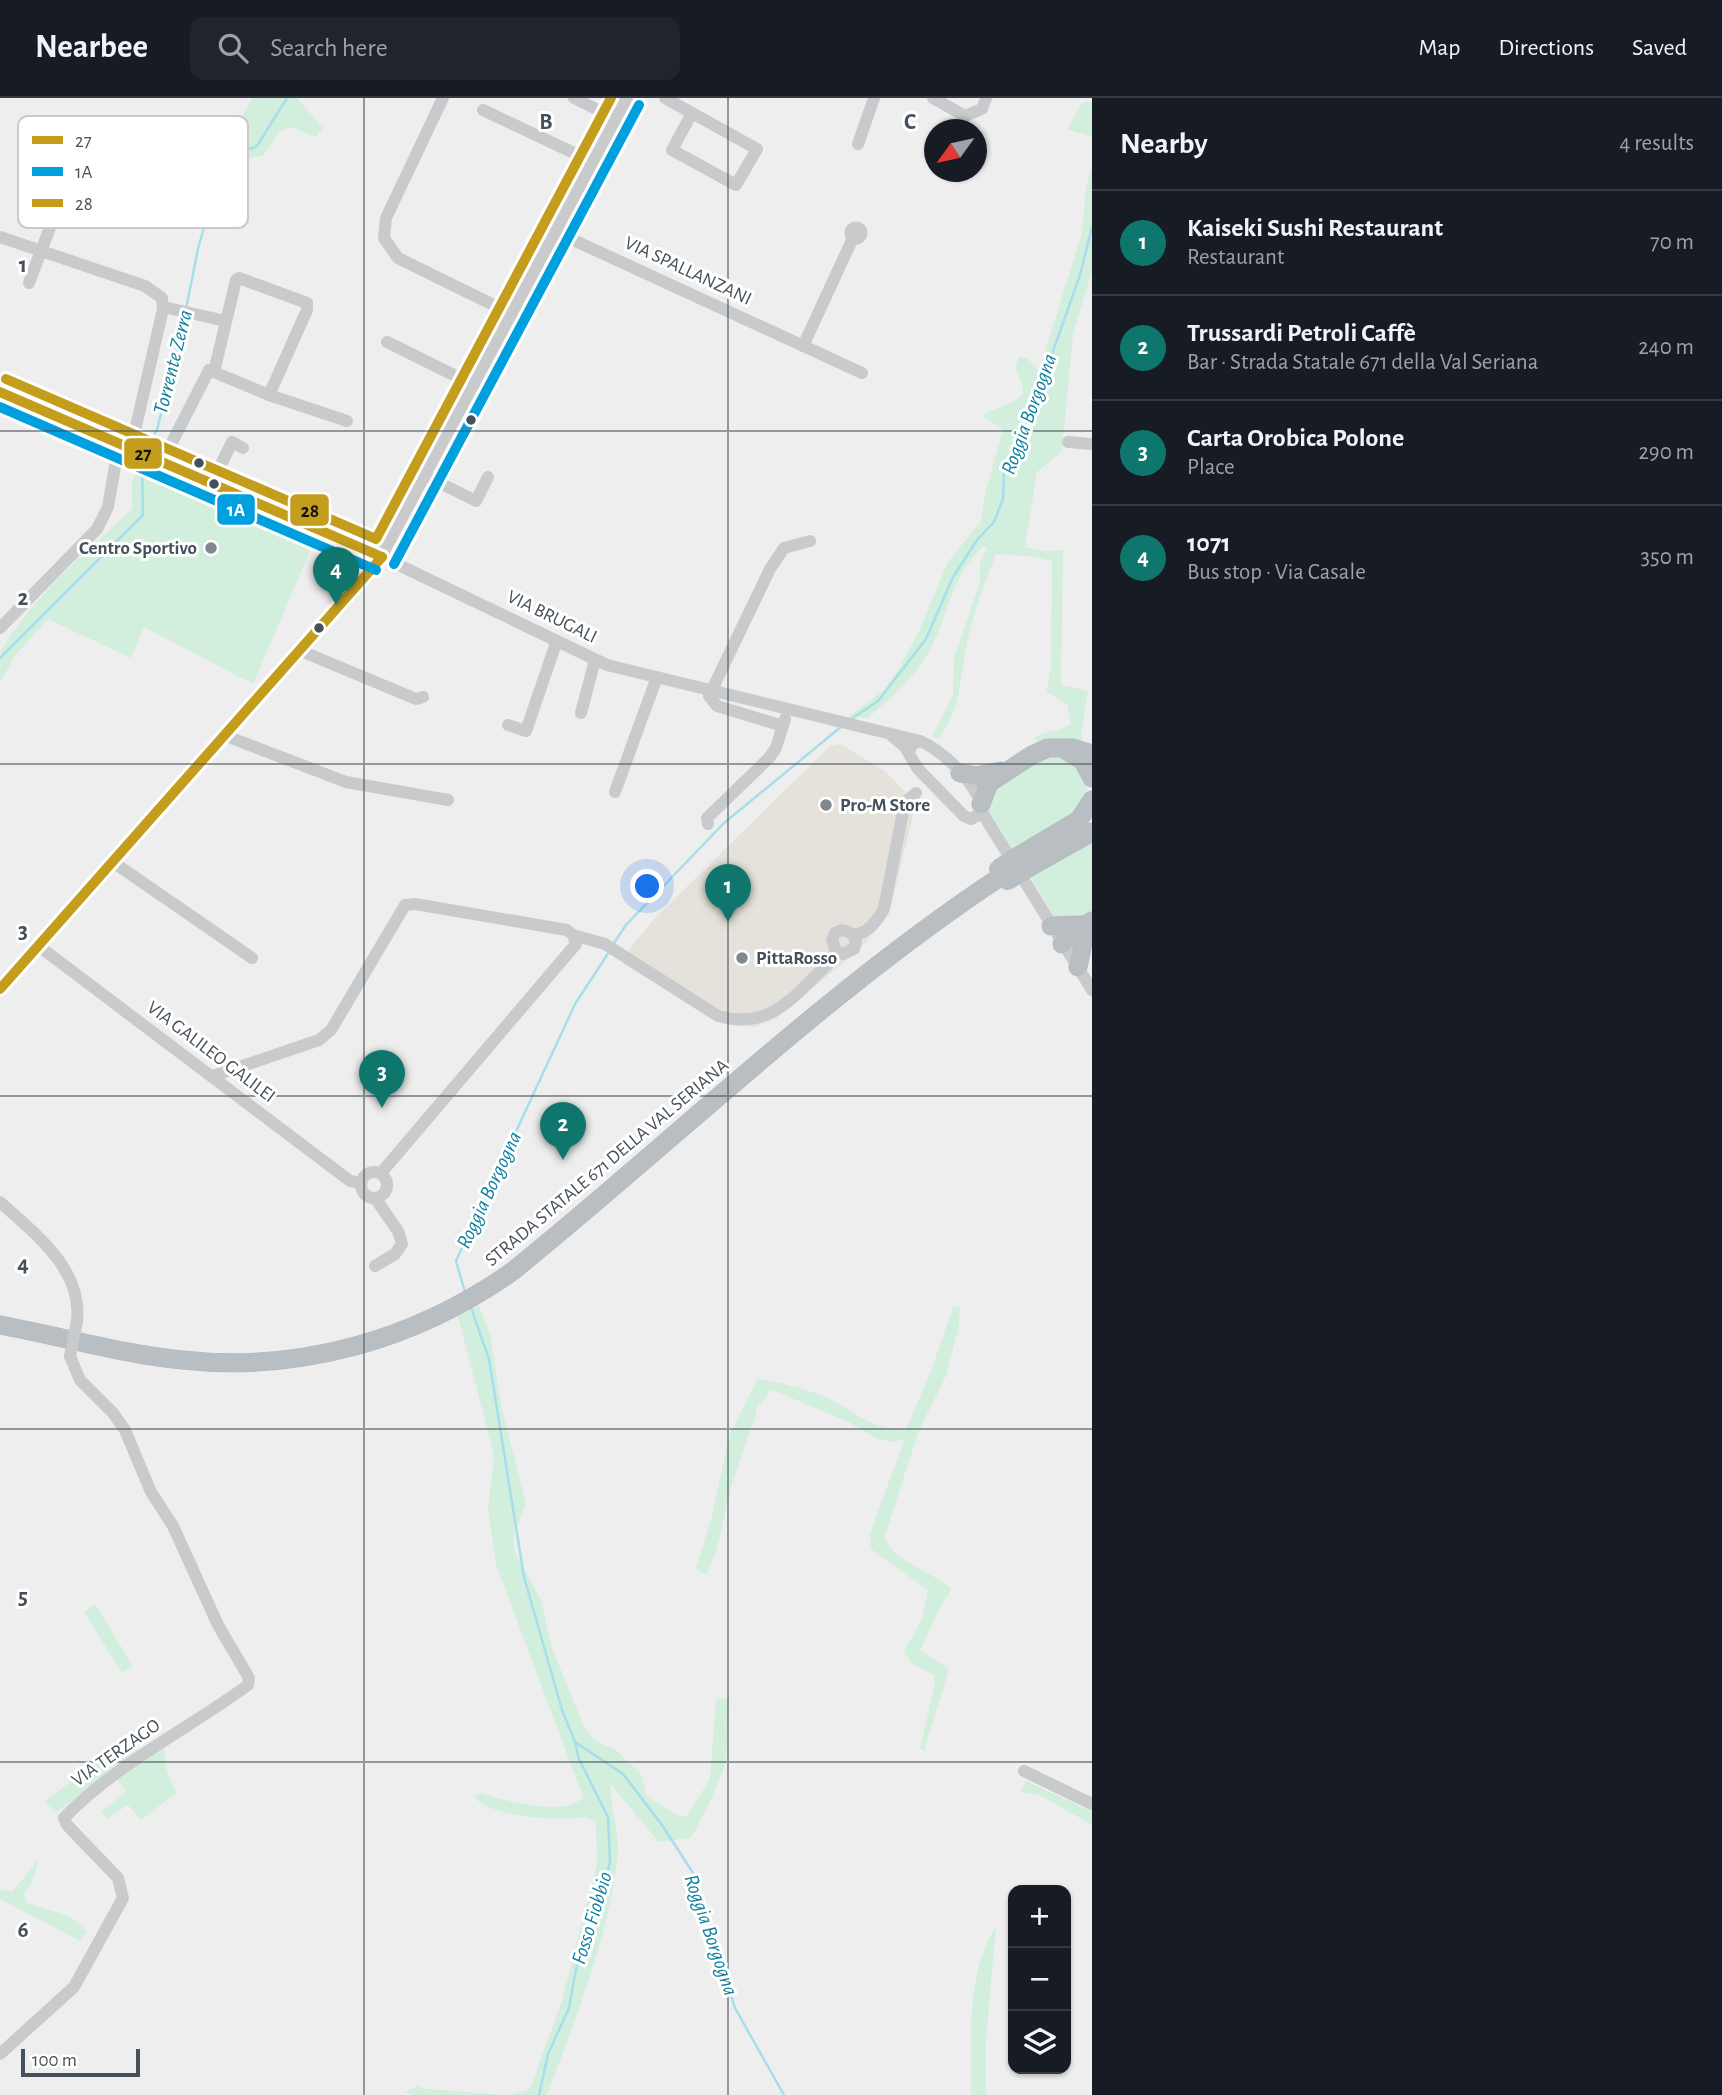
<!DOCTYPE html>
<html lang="en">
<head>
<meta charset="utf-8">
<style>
  :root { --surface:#171b24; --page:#20242c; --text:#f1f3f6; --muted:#9ea1a6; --line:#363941; --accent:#0f766e }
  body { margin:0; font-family:"Alegreya Sans",sans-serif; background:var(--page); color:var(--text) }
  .controls { position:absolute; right:21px; bottom:21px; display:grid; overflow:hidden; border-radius:14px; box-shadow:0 2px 5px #0004 }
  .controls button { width:63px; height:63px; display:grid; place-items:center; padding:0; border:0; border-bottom:2px solid var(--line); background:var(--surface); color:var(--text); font:35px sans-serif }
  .compass { position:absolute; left:924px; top:21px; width:63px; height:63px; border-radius:50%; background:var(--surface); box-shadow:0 2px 5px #0004; rotate:237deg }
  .scale { position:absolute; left:21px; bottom:18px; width:119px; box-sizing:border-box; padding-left:7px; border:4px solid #46505a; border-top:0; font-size:19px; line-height:24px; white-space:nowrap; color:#46505a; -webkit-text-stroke:5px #fff; paint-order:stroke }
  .you { position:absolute; left:648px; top:789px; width:24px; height:24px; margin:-18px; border:5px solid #fff; border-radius:50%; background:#1a73e8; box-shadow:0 0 0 10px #1a73e833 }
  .badge { display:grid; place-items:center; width:46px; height:46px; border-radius:50%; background:var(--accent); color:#fff; font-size:23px; font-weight:700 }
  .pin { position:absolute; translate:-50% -58px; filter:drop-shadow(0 2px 4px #0008) }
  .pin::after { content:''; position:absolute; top:37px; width:24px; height:21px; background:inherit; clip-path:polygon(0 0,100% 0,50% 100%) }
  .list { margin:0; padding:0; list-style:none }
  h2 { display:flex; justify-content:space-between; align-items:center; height:91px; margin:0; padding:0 28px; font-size:30px }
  h2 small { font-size:23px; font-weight:400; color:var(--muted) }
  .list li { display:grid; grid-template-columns:46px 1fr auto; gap:21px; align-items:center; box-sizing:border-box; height:105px; padding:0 28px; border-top:2px solid var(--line) }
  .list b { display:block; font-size:26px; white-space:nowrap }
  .list p { margin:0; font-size:23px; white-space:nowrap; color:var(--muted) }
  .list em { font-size:23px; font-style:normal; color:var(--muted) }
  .icon { flex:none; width:38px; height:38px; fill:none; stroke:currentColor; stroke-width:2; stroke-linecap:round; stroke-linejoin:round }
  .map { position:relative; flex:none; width:1092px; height:1997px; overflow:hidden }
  header { display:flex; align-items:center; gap:42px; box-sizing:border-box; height:98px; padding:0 35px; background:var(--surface); border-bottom:2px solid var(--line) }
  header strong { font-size:33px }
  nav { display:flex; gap:38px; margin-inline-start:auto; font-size:24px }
  .search { width:490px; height:63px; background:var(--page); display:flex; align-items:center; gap:18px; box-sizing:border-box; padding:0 24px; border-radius:14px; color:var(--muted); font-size:26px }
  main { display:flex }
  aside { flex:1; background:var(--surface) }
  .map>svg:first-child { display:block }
  .commercial { fill:#e4e2db }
  .green { fill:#d2eedc }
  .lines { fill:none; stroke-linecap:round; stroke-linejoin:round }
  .stream { stroke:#a7deeb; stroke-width:2.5 }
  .highway-casing { stroke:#b3b8bd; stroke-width:19 }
  .minor { stroke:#c8cacc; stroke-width:12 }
  .highway { stroke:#b9bec3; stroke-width:18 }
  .highway-bridge-casing { stroke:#b3b8bd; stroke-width:19; stroke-linecap:butt }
  .minor-bridge { stroke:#c8cacc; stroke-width:12 }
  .highway-bridge { stroke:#b9bec3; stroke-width:18 }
  .bus-1-casing { stroke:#fff; stroke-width:16 }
  .bus-2-casing { stroke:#fff; stroke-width:16 }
  .bus-3-casing { stroke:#fff; stroke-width:16 }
  .bus-1 { stroke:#c49d1c; stroke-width:10 }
  .bus-2 { stroke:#00a0de; stroke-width:10 }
  .bus-3 { stroke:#c49d1c; stroke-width:10 }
  .grid { fill:none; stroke:#46505a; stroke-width:2; stroke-opacity:0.55 }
  .bus-dot { fill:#46505a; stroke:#fff; stroke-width:2.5 }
  .poi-dot { fill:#81878e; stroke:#fff; stroke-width:2.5 }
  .labels { text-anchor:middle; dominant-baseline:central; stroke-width:6; stroke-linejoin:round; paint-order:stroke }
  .street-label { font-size:19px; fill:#46505a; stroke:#fff }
  .poi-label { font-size:19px; font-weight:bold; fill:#46505a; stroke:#fff; text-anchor:start }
  .water-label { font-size:21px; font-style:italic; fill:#0e809e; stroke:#fff }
  .key { fill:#fff; stroke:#c8cace; stroke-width:2 }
  .key-label { font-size:19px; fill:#46505a }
  .grid-label { font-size:23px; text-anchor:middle; font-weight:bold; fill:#46505a; stroke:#fff; stroke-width:6; stroke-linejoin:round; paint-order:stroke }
  .line-badge { stroke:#fff; stroke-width:2.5 }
  .badge-label { font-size:19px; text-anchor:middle; font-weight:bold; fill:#fff }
  .pale-badge-label { font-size:19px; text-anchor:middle; font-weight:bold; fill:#111 }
</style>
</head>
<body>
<header>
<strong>Nearbee</strong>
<div class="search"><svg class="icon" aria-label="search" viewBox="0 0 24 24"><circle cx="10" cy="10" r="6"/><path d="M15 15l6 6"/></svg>Search here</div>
<nav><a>Map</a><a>Directions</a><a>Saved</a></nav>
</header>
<main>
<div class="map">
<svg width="1092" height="1997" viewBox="0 0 1092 1997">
  <rect width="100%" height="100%" fill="#efeeee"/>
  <!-- commercial -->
  <path class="commercial" d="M840,646L886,674L916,705L889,816L858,853L776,920L756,929L724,926L622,865L631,849L655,820L830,648Z"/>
  <!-- green -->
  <g class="green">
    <path d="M252,0H297L323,30L316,39L291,29L280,33L264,57L235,64L230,71L211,127L192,119C200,93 203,66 219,42L231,39Z"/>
    <path d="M1083,4H1092V39L1067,31Z"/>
    <path d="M1092,69V173L1073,236L1062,353L1037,374L1025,449L1043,453L1063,452L1061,587L1088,593L1081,638L1083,639L1081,644L1037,643L1034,640C1044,631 1061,635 1071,625L1067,606L1046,594L1051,570L1052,463L1029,458L996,456C985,485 973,515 967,545C960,578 961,612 939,640L932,639L953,597L954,560L980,484V466L987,450L984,448C951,475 948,522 927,557C913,582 889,601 868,620L848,619L884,592L900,569L919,533L948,464L981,423L986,392L1003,331L982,318C992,309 1026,304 1023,291C1022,284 1017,276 1015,269L1019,259L1028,261L1039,273L1082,135L1086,89Z"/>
    <path d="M137,343L322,425L253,586L144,529L131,560L48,521L14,559L0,585C0,576 0,560 1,553C33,498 87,454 132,411V383L139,372Z"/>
    <path d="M1049,655L1070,660L1089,684C1086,720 1040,738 1012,755L985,710L989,689Z"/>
    <path d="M1092,736V819L1055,820L1028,775Z"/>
    <path d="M479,1208L490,1236L502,1312L526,1405L513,1439L515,1454L541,1502L552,1550L584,1629L595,1643L615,1651L641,1676L647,1699L681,1719L687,1718L710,1681L716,1602L729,1600L726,1664L710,1704L691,1740L659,1744L611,1687C608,1698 620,1736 618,1755C609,1838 576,1920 547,1997H511L530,1991L562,1902L597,1766L596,1725L587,1719C566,1724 485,1719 474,1698L480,1695C503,1702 566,1720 583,1699L496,1467L488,1409L494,1358L458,1218Z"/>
    <path d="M960,1208L959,1229L945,1280L919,1332L885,1438C890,1463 933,1474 952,1491C937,1510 932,1531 920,1552L949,1571L924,1653L920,1650L935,1586L933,1577L911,1565L904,1553L921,1523L928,1492L871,1451L870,1436L904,1342L890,1344L876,1340L849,1324L772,1292L756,1310C757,1324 750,1329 747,1341C742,1360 733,1379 729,1398C722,1424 719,1454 706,1477L696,1470L711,1421L730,1336L758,1280C778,1285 801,1289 821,1297C850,1309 872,1334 906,1331L931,1273L953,1209Z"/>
    <path d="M95,1506L133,1568L122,1575L84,1514Z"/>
    <path d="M130,1639L145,1661L164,1648L167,1673L176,1695L141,1722L128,1707L106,1721L102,1713L126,1694L113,1675L56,1714L44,1704Z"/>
    <path d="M1026,1683L1092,1714V1727L1042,1698L1020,1694Z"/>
    <path d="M39,1761L32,1784L24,1795L26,1804C48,1814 70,1812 87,1833L80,1843L0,1801V1792L13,1793Z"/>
    <path d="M996,1828L986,1943V1997H971C972,1941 965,1877 996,1828Z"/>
    <path d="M417,1988L426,1991L506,1997H415L405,1994Z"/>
  </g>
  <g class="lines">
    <!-- stream -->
    <g class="stream">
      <path d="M186,211L198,151L223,61L219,49L235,44L250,51L257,48L287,0"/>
      <path d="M145,351L157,332L185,218"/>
      <path d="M0,560L143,417L142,361"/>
      <path d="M850,622L878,603L926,541L953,479L977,442L994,424L1003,401L1004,375L1041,287L1080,177L1092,129"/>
      <path d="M614,845L626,827L724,725L842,628"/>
      <path d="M465,1194L456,1163L575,906L609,854"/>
      <path d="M470,1207L489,1261L524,1479L562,1612L575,1644L623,1676L662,1727L695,1778L735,1910L784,1997"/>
      <path d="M539,1997L548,1956L569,1910L576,1871L610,1765L608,1719L579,1661L575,1645"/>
    </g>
    <!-- highway casing -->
    <g class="highway-casing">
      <g id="highway">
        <path d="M1067,653L1083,663L1092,680"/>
        <path d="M960,675L976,678L1001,673"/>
        <path d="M981,706L989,685L1032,657L1048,650H1073L1092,656"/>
        <path d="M1020,757L1079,722L1092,702"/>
        <path d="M1028,770L1092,734"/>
        <path d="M1051,828L1081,827"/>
        <path d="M1062,846L1070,836L1092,823"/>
        <path d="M1078,869L1084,840L1092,831"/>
        <path d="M0,1227C61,1238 121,1256 182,1262C300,1275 417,1241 513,1173C676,1041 827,893 1003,777"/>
      </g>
    </g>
    <!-- minor -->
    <g class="minor">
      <path d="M443,0L386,120L384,140L398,160L512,216"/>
      <path d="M574,0L616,21"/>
      <path d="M665,0L757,51L736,87L672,52L692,15"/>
      <path d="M933,0L965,18L982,11L986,0"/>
      <path d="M483,12L593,64"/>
      <path d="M858,46L874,0"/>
      <path d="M28,74L65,90L29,185"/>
      <circle cx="856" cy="135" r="5.5"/>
      <path d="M556,134L862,275"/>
      <path d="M0,139L145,188L162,200L163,211L131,350"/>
      <path d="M163,209L226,223"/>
      <path d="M387,244L474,287"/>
      <path d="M803,248L853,140"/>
      <path d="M214,274L236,182L239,180L307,205V212L269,297"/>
      <path d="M0,294L382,459L607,567L920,643"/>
      <path d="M1068,344L1092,346"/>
      <path d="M162,364L209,272L269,297L347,323"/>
      <path d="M426,378L476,403L488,379"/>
      <path d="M212,385L232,344L243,350"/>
      <path d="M0,530L97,431L108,409L119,345"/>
      <path d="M301,553L416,601L423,599"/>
      <path d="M581,615L595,562"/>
      <path d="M508,627L526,633L556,545"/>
      <path d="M783,628L717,608L709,598L770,471L784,450L810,443"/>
      <path d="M891,637L905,649L918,671L964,718L971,721L978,717L981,706C973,682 943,653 920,643L912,647L909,654"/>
      <path d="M226,638L346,684L448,702"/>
      <path d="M615,694L657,579"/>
      <path d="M981,713L1092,892"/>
      <path d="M708,726L707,720L769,660L776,650L785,621"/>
      <path d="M113,764L252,860"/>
      <path d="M573,837L605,846L718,918C772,933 794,897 830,864L836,853"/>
      <path d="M40,849L350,1083L361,1085"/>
      <path d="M836,853L832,842L835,835L842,832C846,832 849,835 853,836C867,838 879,820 884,810L903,714L907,703L916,695"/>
      <path d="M836,853L843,856L854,851L856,843L853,836"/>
      <path d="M0,891L375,470L627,0"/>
      <path d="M213,978L319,942L331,932L405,807L415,806L567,832L573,837L576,846L381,1075"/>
      <circle cx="374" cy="1087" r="13"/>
      <path d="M375,1100L398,1133L402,1146L395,1156L375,1168"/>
      <path d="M0,1104C34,1135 83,1171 77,1223"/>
      <path d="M1024,1673L1092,1706"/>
      <path d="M0,1956L74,1889L123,1800L118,1780L67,1727L64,1720C116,1666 188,1631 248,1587L249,1580L218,1527L173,1428L151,1394L125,1332L113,1315L80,1282L70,1258"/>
    </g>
    <!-- highway -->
    <use href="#highway" class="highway"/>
    <!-- highway-bridge casing -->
    <g class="highway-bridge-casing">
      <g id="highway-bridge">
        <path d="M998,771L1020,757"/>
        <path d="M1007,783L1028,770"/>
      </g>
    </g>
    <!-- minor-bridge -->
    <path class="minor-bridge" d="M70,1258L77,1223"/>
    <!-- highway-bridge -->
    <use href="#highway-bridge" class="highway-bridge"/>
    <!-- bus-1 casing -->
    <g class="bus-1-casing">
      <g id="bus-1">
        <path d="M0,294L382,459"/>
        <path d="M0,891L382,459"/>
      </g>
    </g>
    <!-- bus-2 casing -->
    <g class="bus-2-casing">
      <g id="bus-2">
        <path d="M0,309L376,472"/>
        <path d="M394,466L639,7"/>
      </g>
    </g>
    <!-- bus-3 casing -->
    <g class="bus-3-casing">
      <path id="bus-3" d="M6,281L376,441L611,0"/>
    </g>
    <!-- bus-1 -->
    <use href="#bus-1" class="bus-1"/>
    <!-- bus-2 -->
    <use href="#bus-2" class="bus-2"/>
    <!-- bus-3 -->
    <use href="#bus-3" class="bus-3"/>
  </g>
  <!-- grid -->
  <path class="grid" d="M364,0V1997M728,0V1997M0,333H1092M0,666H1092M0,998H1092M0,1331H1092M0,1664H1092"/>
  <!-- markers -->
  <g class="bus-dot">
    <circle cx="471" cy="322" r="6"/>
    <circle cx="199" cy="365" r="6"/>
    <circle cx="214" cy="386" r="6"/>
    <circle cx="319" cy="530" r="6"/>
  </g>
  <g class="poi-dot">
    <circle cx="211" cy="450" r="7"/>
    <circle cx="826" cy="707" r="7"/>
    <circle cx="742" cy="860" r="7"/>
  </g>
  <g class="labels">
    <!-- street labels -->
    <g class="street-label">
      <text transform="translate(688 173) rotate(25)">VIA SPALLANZANI</text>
      <text transform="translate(552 519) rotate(26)">VIA BRUGALI</text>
      <text transform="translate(211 954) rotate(37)">VIA GALILEO GALILEI</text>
      <text transform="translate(607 1065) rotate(-40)">STRADA STATALE 671 DELLA VAL SERIANA</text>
      <text transform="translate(116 1655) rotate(-35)">VIA TERZAGO</text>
    </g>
    <!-- poi labels -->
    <g class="poi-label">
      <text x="197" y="450" text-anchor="end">Centro Sportivo</text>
      <text x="840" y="707">Pro-M Store</text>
      <text x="756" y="860">PittaRosso</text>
    </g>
    <!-- water labels -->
    <g class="water-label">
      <text transform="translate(173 264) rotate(-76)">Torrente Zerra</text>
      <text transform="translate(1029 316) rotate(-70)">Roggia Borgogna</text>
      <text transform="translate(489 1092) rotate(-65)">Roggia Borgogna</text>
      <text transform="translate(592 1820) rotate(-73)">Fosso Fiobbio</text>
      <text transform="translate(711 1837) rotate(71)">Roggia Borgogna</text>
    </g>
  </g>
  <!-- legend -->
  <rect x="18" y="18" width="230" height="112" rx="10" class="key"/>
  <rect x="32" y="38" width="31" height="8" fill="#c49d1c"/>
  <rect x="32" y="69" width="31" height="9" fill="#00a0de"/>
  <rect x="32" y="101" width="31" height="8" fill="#c49d1c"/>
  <g class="key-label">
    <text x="75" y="49">27</text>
    <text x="75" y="80">1A</text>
    <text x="75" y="112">28</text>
  </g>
  <g class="grid-label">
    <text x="546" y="31">B</text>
    <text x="910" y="31">C</text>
    <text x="23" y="174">1</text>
    <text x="23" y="507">2</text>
    <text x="23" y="840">3</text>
    <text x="23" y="1173">4</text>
    <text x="23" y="1506">5</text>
    <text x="23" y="1839">6</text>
  </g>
  <g class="line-badge">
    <rect x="123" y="339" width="40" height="33" rx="7" fill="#c49d1c"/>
    <rect x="216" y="395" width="40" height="33" rx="7" fill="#00a0de"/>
    <rect x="289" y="395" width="41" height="34" rx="7" fill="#c49d1c"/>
  </g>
  <g class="badge-label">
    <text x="236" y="418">1A</text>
  </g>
  <g class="pale-badge-label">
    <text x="143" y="362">27</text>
    <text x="310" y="419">28</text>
  </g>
</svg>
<div class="controls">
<button>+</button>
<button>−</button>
<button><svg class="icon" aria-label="layers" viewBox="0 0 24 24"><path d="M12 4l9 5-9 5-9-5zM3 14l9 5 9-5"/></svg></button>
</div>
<svg class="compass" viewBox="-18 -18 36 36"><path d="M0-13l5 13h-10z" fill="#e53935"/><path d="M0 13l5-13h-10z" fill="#9ea1a6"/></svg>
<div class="scale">100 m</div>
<div class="you"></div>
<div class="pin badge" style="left:728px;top:824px">1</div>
<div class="pin badge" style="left:563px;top:1062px">2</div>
<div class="pin badge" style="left:382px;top:1010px">3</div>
<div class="pin badge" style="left:336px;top:507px">4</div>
</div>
<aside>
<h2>Nearby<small>4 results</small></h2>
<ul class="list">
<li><span class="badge">1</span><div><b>Kaiseki Sushi Restaurant</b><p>Restaurant</p></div><em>70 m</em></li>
<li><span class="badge">2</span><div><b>Trussardi Petroli Caffè</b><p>Bar · Strada Statale 671 della Val Seriana</p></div><em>240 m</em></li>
<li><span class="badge">3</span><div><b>Carta Orobica Polone</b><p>Place</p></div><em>290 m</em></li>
<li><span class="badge">4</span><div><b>1071</b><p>Bus stop · Via Casale</p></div><em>350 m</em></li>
</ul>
</aside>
</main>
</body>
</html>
